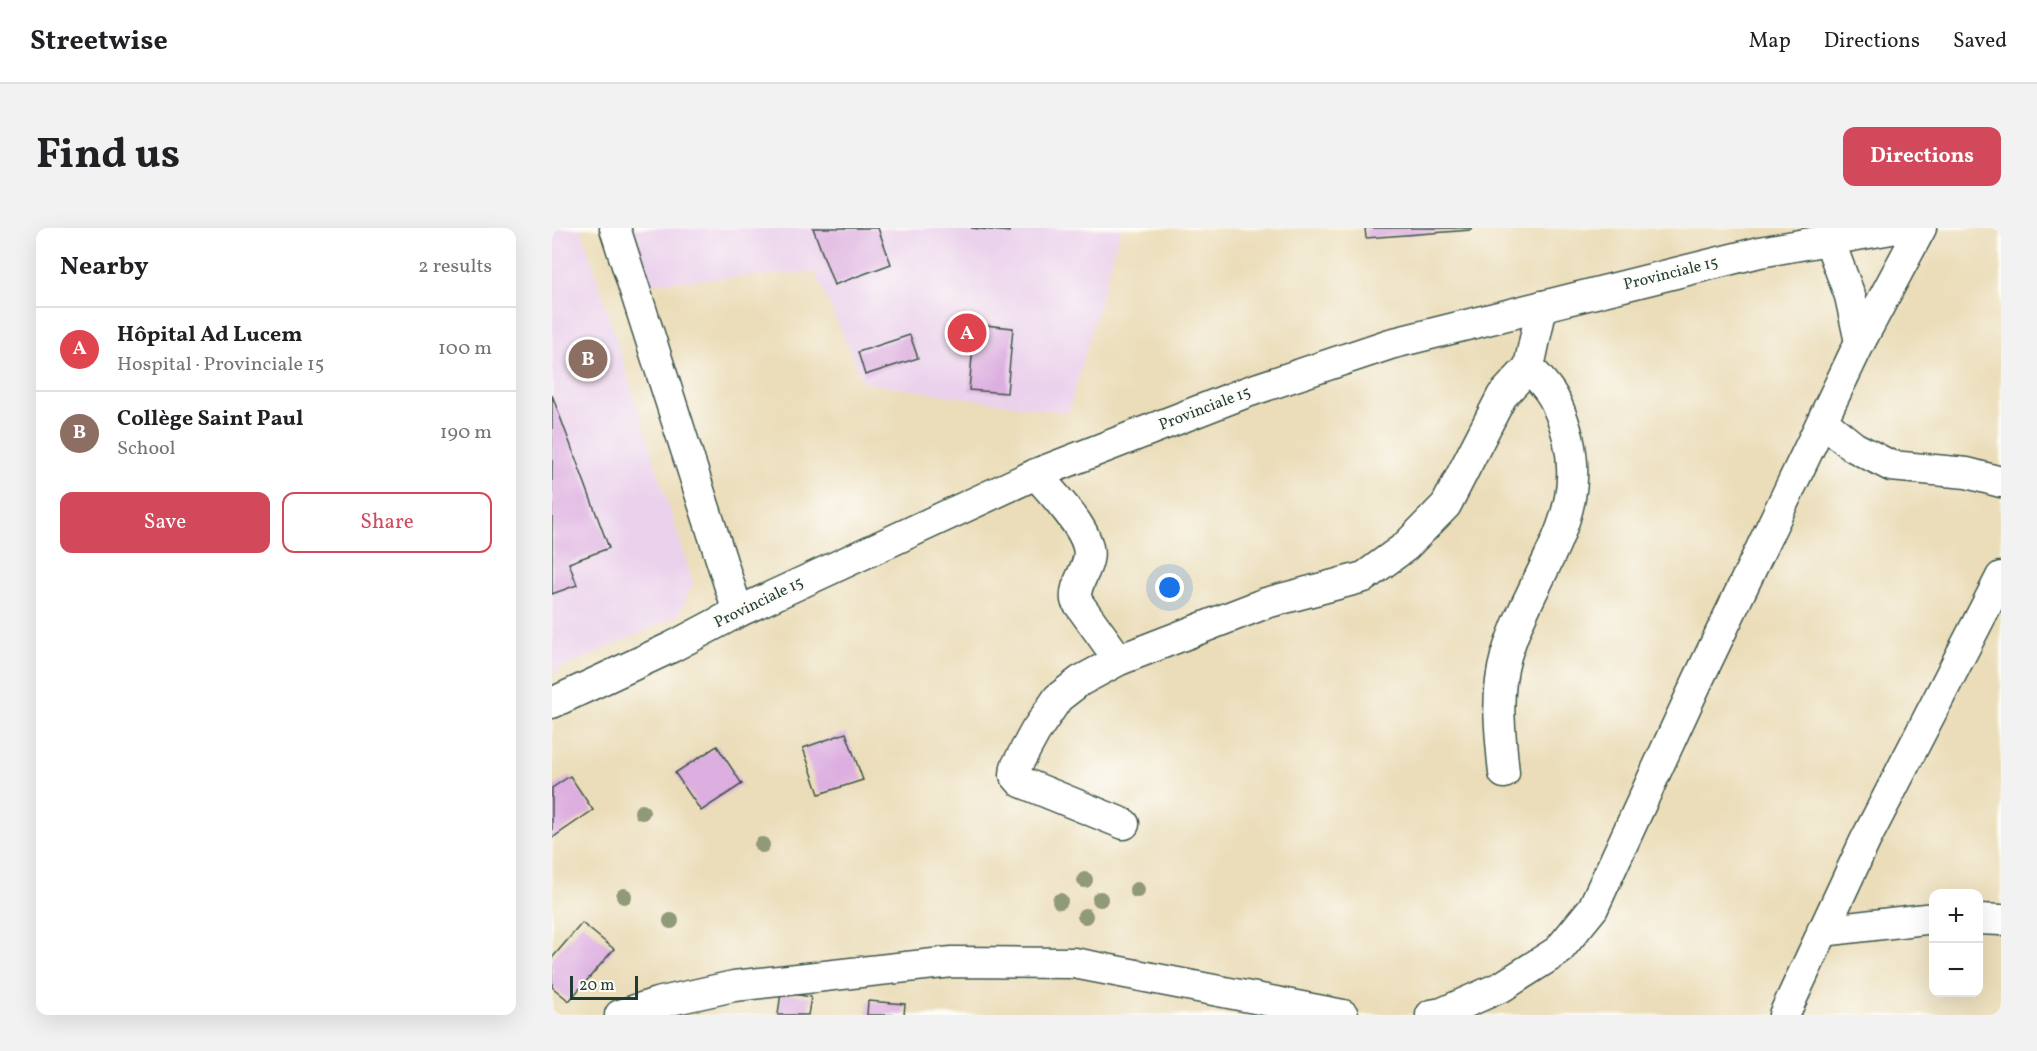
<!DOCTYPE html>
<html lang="en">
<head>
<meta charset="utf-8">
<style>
  :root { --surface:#fff; --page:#f2f2f2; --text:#202124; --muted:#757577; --line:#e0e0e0; --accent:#d1495b }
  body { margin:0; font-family:Vollkorn,serif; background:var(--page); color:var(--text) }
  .controls { position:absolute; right:18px; bottom:18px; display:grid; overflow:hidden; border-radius:12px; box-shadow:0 6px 24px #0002 }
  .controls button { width:54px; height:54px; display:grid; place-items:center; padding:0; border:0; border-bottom:2px solid var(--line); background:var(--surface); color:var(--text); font:30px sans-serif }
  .scale { position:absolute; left:18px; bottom:15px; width:68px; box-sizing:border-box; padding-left:6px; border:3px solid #1f3d34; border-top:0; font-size:16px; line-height:21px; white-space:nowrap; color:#1f3d34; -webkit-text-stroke:4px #fdfcf7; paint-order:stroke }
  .you { position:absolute; left:618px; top:360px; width:21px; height:21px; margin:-15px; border:4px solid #fff; border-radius:50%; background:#1a73e8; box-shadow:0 0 0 9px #1a73e833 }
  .badge { display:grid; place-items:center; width:39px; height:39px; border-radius:50%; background:var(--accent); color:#fff; font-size:20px; font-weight:700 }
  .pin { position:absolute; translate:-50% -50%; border:3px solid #fff; box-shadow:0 2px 6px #0006 }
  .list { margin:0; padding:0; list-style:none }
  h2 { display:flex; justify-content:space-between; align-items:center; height:78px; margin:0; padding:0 24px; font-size:26px }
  h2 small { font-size:20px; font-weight:400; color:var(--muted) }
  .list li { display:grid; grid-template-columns:39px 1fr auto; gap:18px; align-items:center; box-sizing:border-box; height:84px; padding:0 24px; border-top:2px solid var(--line) }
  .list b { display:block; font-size:22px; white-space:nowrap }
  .list p { margin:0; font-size:20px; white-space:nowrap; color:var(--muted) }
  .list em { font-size:20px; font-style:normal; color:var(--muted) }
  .actions { display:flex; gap:12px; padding:18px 24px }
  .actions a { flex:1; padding:14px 0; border:2px solid var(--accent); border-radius:12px; text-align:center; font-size:21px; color:var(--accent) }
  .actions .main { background:var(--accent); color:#fff }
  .map { position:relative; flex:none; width:1449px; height:787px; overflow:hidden; border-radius:12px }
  header { display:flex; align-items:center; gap:36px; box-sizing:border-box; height:84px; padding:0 30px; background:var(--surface); border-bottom:2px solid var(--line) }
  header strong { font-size:28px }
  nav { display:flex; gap:33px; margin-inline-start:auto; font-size:21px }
  .intro { display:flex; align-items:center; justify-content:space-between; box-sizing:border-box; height:144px; padding:0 36px }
  h1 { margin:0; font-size:42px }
  .button { padding:15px 27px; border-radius:12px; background:var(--accent); color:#fff; font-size:21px; font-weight:700 }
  main { display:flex; gap:36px; padding:0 36px }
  aside { flex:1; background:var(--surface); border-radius:12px; box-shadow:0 6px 24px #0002 }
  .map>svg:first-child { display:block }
  .built { fill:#ebd1ec }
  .building { fill:#ddafe0 }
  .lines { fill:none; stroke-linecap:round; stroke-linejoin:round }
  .minor-casing { stroke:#3e5548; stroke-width:33 }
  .minor { stroke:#fff; stroke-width:30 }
  .tree { fill:#919a78 }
  .labels { text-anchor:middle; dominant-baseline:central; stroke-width:4.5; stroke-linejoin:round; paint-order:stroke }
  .street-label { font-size:16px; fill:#1f3d34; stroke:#fdfcf7 }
</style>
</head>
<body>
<header>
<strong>Streetwise</strong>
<nav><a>Map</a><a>Directions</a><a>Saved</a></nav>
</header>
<div class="intro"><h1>Find us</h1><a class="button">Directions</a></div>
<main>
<aside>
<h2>Nearby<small>2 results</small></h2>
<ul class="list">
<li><span class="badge" style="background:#e0444e">A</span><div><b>Hôpital Ad Lucem</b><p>Hospital · Provinciale 15</p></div><em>100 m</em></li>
<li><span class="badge" style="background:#8d6e63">B</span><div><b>Collège Saint Paul</b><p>School</p></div><em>190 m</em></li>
</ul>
<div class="actions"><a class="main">Save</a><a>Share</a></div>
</aside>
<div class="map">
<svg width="1449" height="787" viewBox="0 0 1449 787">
  <rect width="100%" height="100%" fill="#fdfcf7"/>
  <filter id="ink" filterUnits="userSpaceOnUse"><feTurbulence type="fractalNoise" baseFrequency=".0167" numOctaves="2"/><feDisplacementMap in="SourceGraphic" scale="12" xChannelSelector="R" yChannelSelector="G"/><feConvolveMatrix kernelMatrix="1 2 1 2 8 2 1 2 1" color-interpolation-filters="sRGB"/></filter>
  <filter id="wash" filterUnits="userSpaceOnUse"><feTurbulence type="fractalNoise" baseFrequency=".008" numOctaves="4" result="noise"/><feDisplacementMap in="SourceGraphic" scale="24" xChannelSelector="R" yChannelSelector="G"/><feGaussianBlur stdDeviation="1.35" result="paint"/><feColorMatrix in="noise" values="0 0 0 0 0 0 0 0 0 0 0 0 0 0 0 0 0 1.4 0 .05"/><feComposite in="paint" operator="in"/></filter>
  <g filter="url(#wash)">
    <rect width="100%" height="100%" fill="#ebddb9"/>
    <!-- built -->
    <g class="built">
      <path d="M0,0H29L141,355L127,387L0,445Z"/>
      <path d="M77,0H569L516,185L312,155L263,44L95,55Z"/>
    </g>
    <g id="blocks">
      <!-- building -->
      <g class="building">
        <path d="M261,0H326L339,36L282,57Z"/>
        <path d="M419,0H457V4Z"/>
        <path d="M813,0H919V2L814,10Z"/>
        <path d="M423,96L461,100L455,165L417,162Z"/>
        <path d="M358,107L366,130L313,147L306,124Z"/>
        <path d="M0,167L57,320L17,335L25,357L0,366Z"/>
        <path d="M294,505L311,552L267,566L251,520Z"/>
        <path d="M165,518L190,556L149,583L123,545Z"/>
        <path d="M18,548L41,582L0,610V560Z"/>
        <path d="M30,695L62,721L17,773L0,759V730Z"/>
        <path d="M229,764L259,769L256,787H226Z"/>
        <path d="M316,773L353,776L352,787H315Z"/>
      </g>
    </g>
  </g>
  <g filter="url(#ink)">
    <use href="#blocks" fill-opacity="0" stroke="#3e5548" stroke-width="1.5"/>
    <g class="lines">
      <!-- minor casing -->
      <g class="minor-casing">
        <g id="minor">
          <path d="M63,0L186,384"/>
          <path d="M1277,12L1298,68L1308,114"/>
          <path d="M1271,194L1302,219L1339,238L1415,245L1449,254"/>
          <path d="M484,246C500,266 543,306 536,332C533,346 522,357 524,372L567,432"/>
          <path d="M0,475L120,419L186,384L484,246L695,164L838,116L1208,24L1345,0"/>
          <path d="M952,545C948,504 943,467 954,428C982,335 1052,279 1004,175C999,162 986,150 977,139"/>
          <path d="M572,596L469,554L463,547L464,539L483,504L506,470L528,453L567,432L714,375L812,349L853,319L894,277L950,168L977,139L990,78"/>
          <path d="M1426,691L1449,692"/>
          <path d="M1270,703L1382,690"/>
          <path d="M68,787L105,775L182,758L400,734L522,735L791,787"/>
          <path d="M879,787L890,785L951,758L1006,723L1041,680L1146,452L1308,114L1369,0"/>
          <path d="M1232,787L1313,613L1449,349"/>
        </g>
      </g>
      <!-- minor -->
      <use href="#minor" class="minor"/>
    </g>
    <!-- trees -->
    <g class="tree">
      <circle cx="90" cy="584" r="8"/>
      <circle cx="210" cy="617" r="8"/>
      <circle cx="533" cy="652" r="8"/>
      <circle cx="585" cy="662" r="8"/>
      <circle cx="72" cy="668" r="8"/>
      <circle cx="548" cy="671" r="8"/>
      <circle cx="508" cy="673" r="8"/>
      <circle cx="533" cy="688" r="8"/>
      <circle cx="119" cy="693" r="8"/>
    </g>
  </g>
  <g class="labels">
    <!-- street labels -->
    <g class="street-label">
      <text transform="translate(1119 46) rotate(-14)">Provinciale 15</text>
      <text transform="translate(653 181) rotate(-21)">Provinciale 15</text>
      <text transform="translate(207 375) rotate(-26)">Provinciale 15</text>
    </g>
  </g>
</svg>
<div class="controls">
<button>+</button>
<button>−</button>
</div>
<div class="scale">20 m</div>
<div class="you"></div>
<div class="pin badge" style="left:415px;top:105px;background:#e0444e">A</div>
<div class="pin badge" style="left:36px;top:131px;background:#8d6e63">B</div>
</div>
</main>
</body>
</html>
